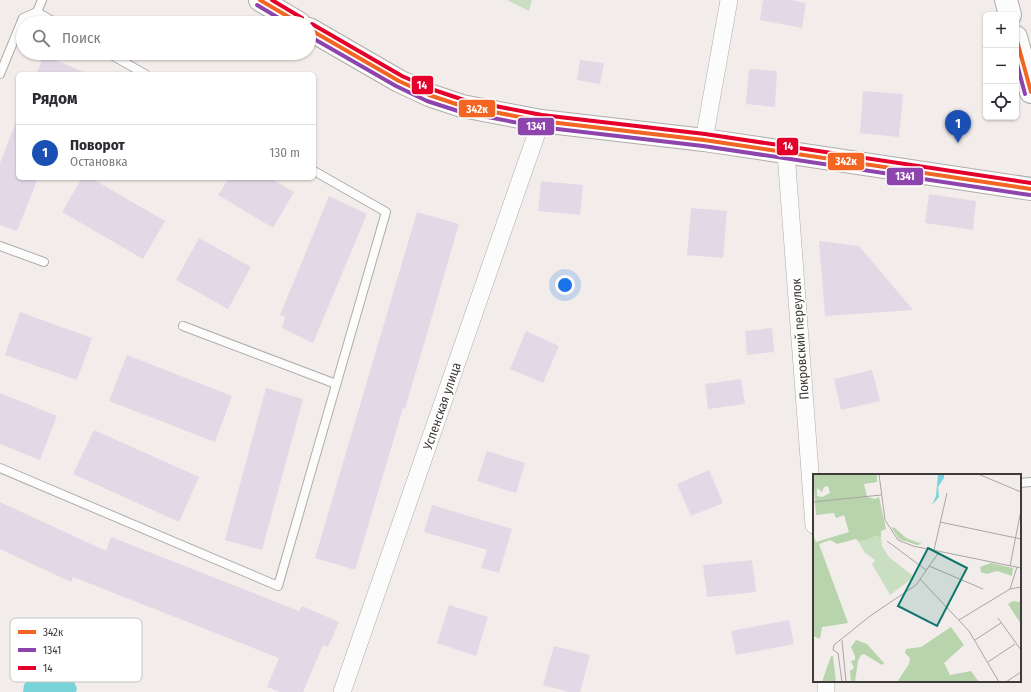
<!DOCTYPE html>
<html lang="ru">
<head>
<meta charset="utf-8">
<style>
  :root { --surface:#fff; --page:#f7f7f7; --text:#2b2b33; --muted:#7c7c81; --line:#e1e1e2; --accent:#1a73e8 }
  body { margin:0; font-family:"Fira Sans Condensed",sans-serif; background:var(--page); color:var(--text) }
  .controls { position:absolute; right:12px; top:12px; display:grid; overflow:hidden; border-radius:6px; box-shadow:0 1px 3px #0004 }
  .controls button { width:36px; height:36px; display:grid; place-items:center; padding:0; border:0; border-bottom:1px solid var(--line); background:var(--surface); color:var(--text); font:20px sans-serif }
  .you { position:absolute; left:565px; top:285px; width:14px; height:14px; margin:-10px; border:3px solid #fff; border-radius:50%; background:#1a73e8; box-shadow:0 0 0 6px #1a73e833 }
  .badge { display:grid; place-items:center; width:26px; height:26px; border-radius:50%; background:var(--accent); color:#fff; font-size:13px; font-weight:700 }
  .pin { position:absolute; translate:-50% -33px; filter:drop-shadow(0 1px 2px #0008) }
  .pin::after { content:''; position:absolute; top:21px; width:14px; height:12px; background:inherit; clip-path:polygon(0 0,100% 0,50% 100%) }
  .list { margin:0; padding:0; list-style:none }
  h2 { display:flex; justify-content:space-between; align-items:center; height:52px; margin:0; padding:0 16px; font-size:17px }
  h2 small { font-size:13px; font-weight:400; color:var(--muted) }
  .list li { display:grid; grid-template-columns:26px 1fr auto; gap:12px; align-items:center; box-sizing:border-box; height:56px; padding:0 16px; border-top:1px solid var(--line) }
  .list b { display:block; font-size:15px; white-space:nowrap }
  .list p { margin:0; font-size:13px; white-space:nowrap; color:var(--muted) }
  .list em { font-size:13px; font-style:normal; color:var(--muted) }
  .icon { flex:none; width:22px; height:22px; fill:none; stroke:currentColor; stroke-width:2; stroke-linecap:round; stroke-linejoin:round }
  .map { position:relative; flex:none; width:1031px; height:692px; overflow:hidden }
  .search { position:absolute; background:var(--surface); box-shadow:0 1px 3px #0004; left:16px; top:16px; width:300px; height:44px; display:flex; align-items:center; gap:10px; box-sizing:border-box; padding:0 14px; border-radius:22px; color:var(--muted); font-size:15px }
  .panel { position:absolute; background:var(--surface); box-shadow:0 1px 3px #0004; left:16px; top:72px; width:300px; height:108px; border-radius:6px }
  .map>svg:first-child { display:block }
  .green { fill:#cadfc1 }
  .water { fill:#78d4d9 }
  .building { fill:#e2d9e7 }
  .lines { fill:none; stroke-linecap:round; stroke-linejoin:round }
  .lane-casing { stroke:#afacaa; stroke-width:10 }
  .street-casing { stroke:#afacaa; stroke-width:18 }
  .secondary-casing { stroke:#afacaa; stroke-width:24 }
  .lane { stroke:#fdfcfc; stroke-width:8 }
  .street { stroke:#fdfcfc; stroke-width:17 }
  .secondary { stroke:#fdfcfc; stroke-width:22 }
  .bus-1-casing { stroke:#fff; stroke-width:7 }
  .bus-2-casing { stroke:#fff; stroke-width:7 }
  .bus-3-casing { stroke:#fff; stroke-width:7 }
  .bus-1 { stroke:#f26522; stroke-width:4 }
  .bus-2 { stroke:#8e44ad; stroke-width:4 }
  .bus-3 { stroke:#e4002b; stroke-width:4 }
  .labels { text-anchor:middle; dominant-baseline:central; stroke-width:3; stroke-linejoin:round; paint-order:stroke }
  .street-label { font-size:13px; fill:#3d3a38; stroke:#fff }
  .inset-road { fill:none; stroke:#aaa5a3; stroke-width:1 }
  .view { fill:#0f766e; fill-opacity:0.15; stroke:#0f766e; stroke-width:2 }
  .inset-edge { fill:none; stroke:#3d3a38; stroke-width:2 }
  .key { fill:#fff; stroke:#c5c4c3; stroke-width:1 }
  .key-label { font-size:11px; fill:#3d3a38 }
  .line-badge { stroke:#fff; stroke-width:1.5 }
  .badge-label { font-size:11px; text-anchor:middle; font-weight:bold; fill:#fff }
</style>
</head>
<body>
<div class="map">
<svg width="1031" height="692" viewBox="0 0 1031 692">
  <rect width="100%" height="100%" fill="#f2edea"/>
  <!-- green -->
  <path class="green" d="M507,0H532L529,11Z"/>
  <!-- water -->
  <path class="water" d="M47,661C67,664 69,671 77,688L76,692H23L24,685L36,666Z"/>
  <!-- building -->
  <g class="building">
    <path d="M763,0H791L806,3L802,28L760,20Z"/>
    <path d="M44,55L88,74H36Z"/>
    <path d="M580,60L604,63L600,84L577,80Z"/>
    <path d="M749,69L777,71L775,107L746,104Z"/>
    <path d="M863,91L903,94L899,137L860,133Z"/>
    <path d="M17,120L18,178H38L17,231L0,225V163Z"/>
    <path d="M82,178H91L165,221L143,259L62,212Z"/>
    <path d="M229,178H270L294,192L273,228L218,195Z"/>
    <path d="M541,181L583,185L580,215L538,211Z"/>
    <path d="M929,194L976,201L973,230L925,223Z"/>
    <path d="M329,196L367,214L313,343L282,328L285,317L280,315Z"/>
    <path d="M691,208L727,211L723,258L687,255Z"/>
    <path d="M417,212L459,224L405,409L403,408L355,570L315,558Z"/>
    <path d="M199,238L251,267L228,309L176,280Z"/>
    <path d="M819,241L859,246L913,310L825,316Z"/>
    <path d="M20,312L92,338L77,380L5,355Z"/>
    <path d="M772,328L774,352L747,355L745,331Z"/>
    <path d="M526,331L559,346L543,383L510,369Z"/>
    <path d="M127,355L232,396L215,442L109,401Z"/>
    <path d="M872,370L880,401L841,410L834,379Z"/>
    <path d="M741,379L745,404L708,409L705,384Z"/>
    <path d="M266,388L303,399L262,550L225,540Z"/>
    <path d="M0,393L57,416L40,460L0,444Z"/>
    <path d="M94,430L199,477L179,522L73,474Z"/>
    <path d="M487,451L525,463L516,493L477,481Z"/>
    <path d="M709,470L723,503L691,516L677,484Z"/>
    <path d="M0,502L106,551L111,537L299,611L302,606L339,622L328,647L323,645L303,692H280L267,687L279,658L73,577L71,582L0,549Z"/>
    <path d="M432,505L512,529L499,573L481,568L487,550L424,532Z"/>
    <path d="M752,560L756,592L707,597L703,565Z"/>
    <path d="M449,605L488,617L476,656L437,643Z"/>
    <path d="M789,620L794,644L736,655L731,631Z"/>
    <path d="M554,646L590,655L580,692H569L543,685Z"/>
  </g>
  <g class="lines">
    <!-- lane casing -->
    <g class="lane-casing">
      <g id="lane">
        <path d="M37,12L56,23"/>
        <path d="M108,53L145,74"/>
        <path d="M0,74L23,18L37,12L42,0"/>
        <path d="M0,246L44,262"/>
        <path d="M183,326L336,384"/>
        <path d="M0,468L278,586L386,212L314,171"/>
        <path d="M1020,483L1031,482"/>
      </g>
    </g>
    <!-- street casing -->
    <g class="street-casing">
      <g id="street">
        <path d="M704,140L729,0"/>
        <path d="M786,153L814,525"/>
        <path d="M826,681V692"/>
        <path d="M342,692L541,121"/>
      </g>
    </g>
    <!-- secondary casing -->
    <g class="secondary-casing">
      <g id="secondary">
        <path d="M260,0L299,23"/>
        <path d="M1006,0L1010,15"/>
        <path d="M309,29L399,81L429,95L462,106L541,121L704,140L1031,189"/>
        <path d="M1016,37L1031,92"/>
      </g>
    </g>
    <!-- lane -->
    <use href="#lane" class="lane"/>
    <!-- street -->
    <use href="#street" class="street"/>
    <!-- secondary -->
    <use href="#secondary" class="secondary"/>
    <!-- bus-1 casing -->
    <g class="bus-1-casing">
      <g id="bus-1">
        <path d="M260,0L299,23"/>
        <path d="M309,29L399,81L429,95L462,106L541,121L704,140L1031,189"/>
        <path d="M1016,37L1031,92"/>
      </g>
    </g>
    <!-- bus-2 casing -->
    <g class="bus-2-casing">
      <g id="bus-2">
        <path d="M257,5L287,23"/>
        <path d="M309,36L396,86L427,101L461,112L540,127L703,146L1030,195"/>
        <path d="M1016,60L1025,94"/>
      </g>
    </g>
    <!-- bus-3 casing -->
    <g class="bus-3-casing">
      <g id="bus-3">
        <path d="M272,0L302,18"/>
        <path d="M312,24L402,76L431,89L464,100L542,115L705,134L1031,183"/>
      </g>
    </g>
    <!-- bus-1 -->
    <use href="#bus-1" class="bus-1"/>
    <!-- bus-2 -->
    <use href="#bus-2" class="bus-2"/>
    <!-- bus-3 -->
    <use href="#bus-3" class="bus-3"/>
  </g>
  <g class="labels">
    <!-- street labels -->
    <g class="street-label">
      <text transform="translate(800 339) rotate(-94)">Покровский переулок</text>
      <text transform="translate(442 406) rotate(-71)">Успенская улица</text>
    </g>
  </g>
  <!-- overview -->
  <g transform="translate(813 474)">
    <rect width="208" height="208" fill="#f2edea"/>
    <path d="M62,62L68,63L69,72L76,83L101,103L77,121L59,90L62,86L52,79L45,67Z" fill="#cadfc1"/>
    <path d="M0,0H64V8L51,10L54,23L62,25L66,23L73,55L68,57V63L62,62L53,66L45,67L43,65L24,70L17,66L6,70L35,149L9,153L7,165L0,162V60L3,68L36,58L31,41L23,44L21,39L3,41ZM15,12L17,19L9,23L4,22V14L9,18L11,13ZM78,53L82,54L93,64L109,70L104,71L86,65ZM178,89L200,94L199,102L184,97L174,100L168,98L167,93ZM200,127L208,128V150L195,130ZM138,153L151,171L131,189L137,201L158,197L166,208H84L96,190L97,184L92,179L93,175L108,173ZM43,166L54,170L71,189L69,191L51,180L48,181L45,187L42,208H38L37,197L41,194L38,187L42,186V182L38,173ZM18,182H20L23,208H9Z" fill="#b7d4ac" fill-rule="evenodd"/>
    <path d="M125,0H131V4L125,13L126,23L119,31L123,22Z" fill="#78d4d9"/>
    <path class="inset-road" d="M66,0L72,46L85,66L100,72L208,94M165,0L208,18M0,28L68,21M127,48L208,65M74,67L113,96M121,76L134,19M116,92L170,115M197,92L208,36M107,105L156,157L186,208M197,115L204,93M185,144L208,176M146,146L197,115L208,113M29,166L33,208M162,166L188,149M175,188L202,170M29,208L25,179L20,176L21,171L57,142L103,111L126,78M193,208L208,198"/>
    <path class="view" d="M115,74L154,94L124,152L85,132Z"/>
    <rect width="208" height="208" class="inset-edge"/>
  </g>
  <!-- legend -->
  <rect x="10" y="618" width="132" height="64" rx="6" class="key"/>
  <rect x="18" y="630" width="18" height="4" fill="#f26522"/>
  <rect x="18" y="648" width="18" height="4" fill="#8e44ad"/>
  <rect x="18" y="666" width="18" height="4" fill="#e4002b"/>
  <g class="key-label">
    <text x="43" y="636">342к</text>
    <text x="43" y="654">1341</text>
    <text x="43" y="672">14</text>
  </g>
  <g class="line-badge">
    <rect x="411" y="75" width="23" height="20" rx="4" fill="#e4002b"/>
    <rect x="458" y="99" width="38" height="19" rx="4" fill="#f26522"/>
    <rect x="517" y="117" width="38" height="19" rx="4" fill="#8e44ad"/>
    <rect x="776" y="137" width="23" height="19" rx="4" fill="#e4002b"/>
    <rect x="827" y="152" width="38" height="19" rx="4" fill="#f26522"/>
    <rect x="886" y="167" width="38" height="19" rx="4" fill="#8e44ad"/>
  </g>
  <g class="badge-label">
    <text x="422" y="89">14</text>
    <text x="477" y="113">342к</text>
    <text x="536" y="130">1341</text>
    <text x="788" y="150">14</text>
    <text x="846" y="165">342к</text>
    <text x="905" y="180">1341</text>
  </g>
</svg>
<div class="controls">
<button>+</button>
<button>−</button>
<button><svg class="icon" aria-label="locate" viewBox="0 0 24 24"><circle cx="12" cy="12" r="6"/><path d="M12 2v4M12 18v4M2 12h4M18 12h4"/></svg></button>
</div>
<div class="you"></div>
<div class="pin badge" style="left:958px;top:143px;background:#1a4fb4">1</div>
<div class="search"><svg class="icon" aria-label="search" viewBox="0 0 24 24"><circle cx="10" cy="10" r="6"/><path d="M15 15l6 6"/></svg>Поиск</div>
<section class="panel">
<h2>Рядом<small></small></h2>
<ul class="list">
<li><span class="badge" style="background:#1a4fb4">1</span><div><b>Поворот</b><p>Остановка</p></div><em>130 m</em></li>
</ul>
</section>
</div>
</body>
</html>
